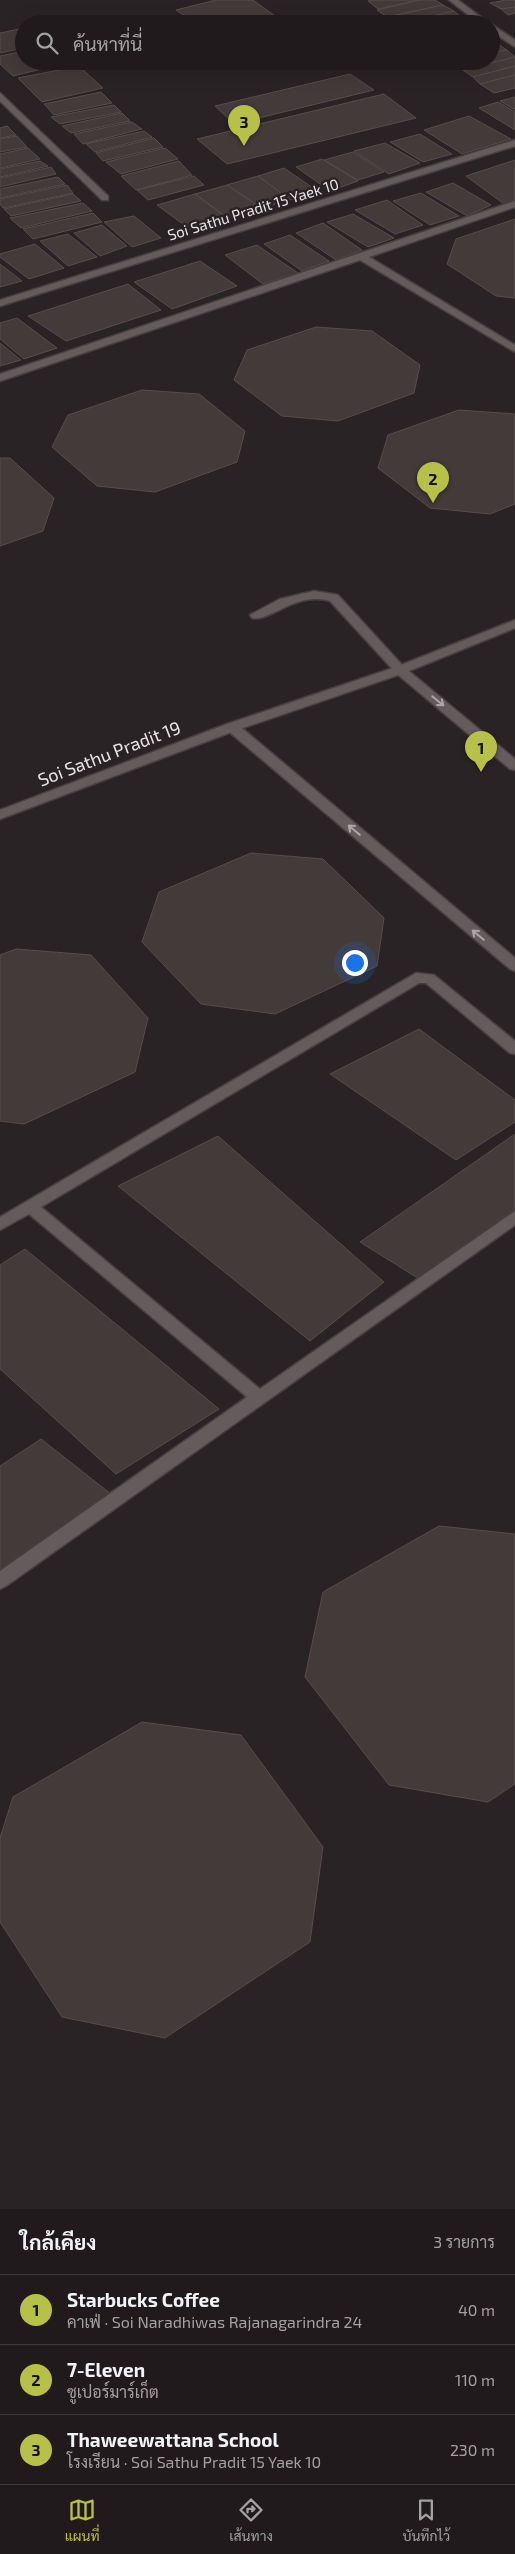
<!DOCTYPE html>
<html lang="th">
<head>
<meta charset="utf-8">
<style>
  :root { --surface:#201a1c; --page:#282325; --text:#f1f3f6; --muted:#a2a1a3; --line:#3d383b; --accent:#b7c147 }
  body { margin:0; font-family:"Exo 2",Sarabun,sans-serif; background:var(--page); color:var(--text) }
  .you { position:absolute; left:354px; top:962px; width:18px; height:18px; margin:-12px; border:4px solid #fff; border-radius:50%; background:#1a73e8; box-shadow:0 0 0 8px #1a73e833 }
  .badge { display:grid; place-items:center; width:32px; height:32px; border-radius:50%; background:var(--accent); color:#111; font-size:16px; font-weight:700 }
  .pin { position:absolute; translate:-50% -41px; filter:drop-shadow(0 1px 2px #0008) }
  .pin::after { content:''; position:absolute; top:26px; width:18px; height:15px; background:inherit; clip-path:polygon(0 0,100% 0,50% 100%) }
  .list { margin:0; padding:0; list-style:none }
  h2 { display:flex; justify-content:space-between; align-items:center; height:65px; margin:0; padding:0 20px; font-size:21px }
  h2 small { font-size:16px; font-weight:400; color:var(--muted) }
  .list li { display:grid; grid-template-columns:32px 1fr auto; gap:15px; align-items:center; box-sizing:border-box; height:70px; padding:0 20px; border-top:1px solid var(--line) }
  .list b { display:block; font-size:19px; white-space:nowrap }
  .list p { margin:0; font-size:16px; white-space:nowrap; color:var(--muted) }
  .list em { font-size:16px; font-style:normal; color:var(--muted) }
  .icon { flex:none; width:28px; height:28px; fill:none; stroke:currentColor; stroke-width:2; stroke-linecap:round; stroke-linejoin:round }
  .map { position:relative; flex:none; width:515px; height:2209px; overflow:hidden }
  .search { position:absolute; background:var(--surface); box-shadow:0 5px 20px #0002; left:15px; right:15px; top:15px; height:55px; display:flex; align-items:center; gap:12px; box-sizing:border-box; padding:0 18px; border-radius:28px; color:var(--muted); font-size:19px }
  .sheet { height:275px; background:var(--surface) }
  nav { display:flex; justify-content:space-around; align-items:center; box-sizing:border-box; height:70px; border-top:1px solid var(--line); background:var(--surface); font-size:14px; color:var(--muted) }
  nav a { display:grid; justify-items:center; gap:2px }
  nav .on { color:var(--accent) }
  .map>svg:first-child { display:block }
  .building { fill:#433a3a; stroke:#564d4c }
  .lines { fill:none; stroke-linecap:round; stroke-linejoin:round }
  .lane-casing { stroke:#464042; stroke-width:3 }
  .street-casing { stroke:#464042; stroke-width:3 }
  .secondary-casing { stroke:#464042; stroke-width:3 }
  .lane { fill:#645b5d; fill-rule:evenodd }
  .street { fill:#645b5d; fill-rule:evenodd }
  .secondary { fill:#645b5d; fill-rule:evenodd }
  .oneway { stroke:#ada6a8 }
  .labels { text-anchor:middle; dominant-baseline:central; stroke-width:5; stroke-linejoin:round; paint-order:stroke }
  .far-street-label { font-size:15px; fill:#e9e4e5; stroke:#2a2325 }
  .street-label { font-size:18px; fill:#e9e4e5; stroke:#2a2325 }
</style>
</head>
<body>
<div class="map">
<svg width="515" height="2209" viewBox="0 0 515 2209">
  <rect width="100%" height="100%" fill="#2a2325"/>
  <!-- building -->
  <g class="building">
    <path d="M216,0H253L286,24H197L176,10Z"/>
    <path d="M371,0H419L378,9L368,1Z"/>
    <path d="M419,0H435L443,5L387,17L377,10Z"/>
    <path d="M506,0H515V7L501,9L490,3Z"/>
    <path d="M443,5L454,11L400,24H395L387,17Z"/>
    <path d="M515,7V13L508,15L501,9Z"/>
    <path d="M454,11L462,18L434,24H400Z"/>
    <path d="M462,18L469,24H434Z"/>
    <path d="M24,28V48L0,53V33Z"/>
    <path d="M499,45L507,50L491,53V46Z"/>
    <path d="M507,50L515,57L463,70L452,62L491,61V53Z"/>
    <path d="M24,51V61L71,62L13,76L0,64V56Z"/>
    <path d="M515,57V66L473,77L463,70Z"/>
    <path d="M79,66L103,88L42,102L18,78Z"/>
    <path d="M515,66V75L480,84L473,77Z"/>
    <path d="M350,74L374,90L234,124L215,106Z"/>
    <path d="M515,75V88L494,93L480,84Z"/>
    <path d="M101,92L112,103L54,115L44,104Z"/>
    <path d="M384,94L416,118L227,164L197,139Z"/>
    <path d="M515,97V110L500,101Z"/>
    <path d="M498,102L515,112V130L479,108Z"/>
    <path d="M114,105L121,112L60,124L51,117Z"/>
    <path d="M122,113L130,121L71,133L62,126Z"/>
    <path d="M469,116L511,139L462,154L424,130Z"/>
    <path d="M132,122L142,129L83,144L74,134Z"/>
    <path d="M7,126L16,135L0,138V128Z"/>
    <path d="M144,131L152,137L95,152L86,144Z"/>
    <path d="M420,134L452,154L423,162L390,142Z"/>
    <path d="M17,136L27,147L0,152V139Z"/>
    <path d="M154,138L163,147L103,161L96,153Z"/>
    <path d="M385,143L420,163L389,174L354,151Z"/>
    <path d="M28,148L40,159L0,168V154Z"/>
    <path d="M165,148L178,159L121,174L106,162Z"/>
    <path d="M353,152L384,172L358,180L324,160Z"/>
    <path d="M322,159L358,181L330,191L296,167Z"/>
    <path d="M515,160V200L504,204L466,176Z"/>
    <path d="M40,161L48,166L0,177V169Z"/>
    <path d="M179,161L192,175L136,190L121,176Z"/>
    <path d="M51,167L56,174L0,187V178Z"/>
    <path d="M284,168L316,190L290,200L258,176Z"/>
    <path d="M194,176L204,185L148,200L137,190Z"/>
    <path d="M258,176L290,200L261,208L227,185Z"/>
    <path d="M58,177L65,184L0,198V189Z"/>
    <path d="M453,183L491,205L467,216L426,192Z"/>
    <path d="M67,185L73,193L3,208L0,204V199Z"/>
    <path d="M227,185L261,208L228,218L195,194Z"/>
    <path d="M421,193L459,216L430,225L393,201Z"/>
    <path d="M73,194L81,201L11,216L4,209Z"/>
    <path d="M195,194L228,219L191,230L157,205Z"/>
    <path d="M387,200L423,225L395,234L355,210Z"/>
    <path d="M83,203L92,211L21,228L10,218Z"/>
    <path d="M93,213L102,222L33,239L23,229Z"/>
    <path d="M353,214L394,238L368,247L327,222Z"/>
    <path d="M134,216L161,238L132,247L104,222Z"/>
    <path d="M515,219V298L496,296L447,264L456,239Z"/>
    <path d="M323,223L362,250L336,260L296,233Z"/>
    <path d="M102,225L127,246L100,256L74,233Z"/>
    <path d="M68,234L97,257L68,266L40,241Z"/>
    <path d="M290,235L329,261L302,271L264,244Z"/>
    <path d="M35,244L64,268L29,279L0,257V254Z"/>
    <path d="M257,245L298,273L263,284L225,255Z"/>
    <path d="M200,261L237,286L172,309L134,282Z"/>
    <path d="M0,264L22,281L0,287Z"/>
    <path d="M128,284L161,310L66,341L28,316Z"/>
    <path d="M17,318L57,348L24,359L0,339V323Z"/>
    <path d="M316,327L372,331L420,365L414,393L338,421L282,416L234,380L247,350Z"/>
    <path d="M0,343L21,360L0,366Z"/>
    <path d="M142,390L199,394L245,431L237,462L155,492L97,486L52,447L68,415Z"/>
    <path d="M459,410L515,414V504L490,514L430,508L378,468L388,435Z"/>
    <path d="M0,458H10L54,498L43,531L0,546Z"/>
    <path d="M251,853L323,859L384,918L377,966L275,1014L201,1004L142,942L159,892Z"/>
    <path d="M16,949L91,955L148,1018L135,1072L24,1124L0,1121V955Z"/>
    <path d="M419,1029L515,1100V1122L456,1160L330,1074Z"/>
    <path d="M515,1134V1217L424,1282L360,1242Z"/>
    <path d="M218,1136L384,1282L310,1341L118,1186Z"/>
    <path d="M25,1249L219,1409L116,1474L0,1369V1265Z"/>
    <path d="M41,1439L116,1498L0,1581V1466Z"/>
    <path d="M439,1526L515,1534V1784L488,1802L389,1785L305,1677L323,1592Z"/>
    <path d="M142,1722L241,1735L323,1847L310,1942L165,2038L62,2017L0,1922V1838L13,1797Z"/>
  </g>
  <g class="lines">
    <!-- lane casing -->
    <g class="lane-casing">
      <g id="lane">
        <path d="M400,666L404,667L515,759V770L510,769L396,673L394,670Z"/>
        <path d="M232,723L237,724L515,958V971L510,969L227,730L226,727Z"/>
        <path d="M416,973L434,975L515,1041V1054L510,1053L426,983H419L41,1207L260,1389L515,1211V1225L6,1586L0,1589V1571L247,1397L29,1214L0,1230V1217Z"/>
      </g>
    </g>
    <!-- street casing -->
    <g class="street-casing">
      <g id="street">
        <path d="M449,0H458L490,24H480Z"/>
        <path d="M491,24L515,40V47L491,31Z"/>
        <path d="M0,93L108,196V200H102L0,101Z"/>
        <path d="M515,140V146L0,306V300Z"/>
        <path d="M515,201V207L369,257L515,345V352L360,260L0,381V374Z"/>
        <path d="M314,591L338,595L404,667L406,670L404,673H396L330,601C296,591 270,622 252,618L250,615L280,599Z"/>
      </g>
    </g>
    <!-- secondary casing -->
    <g class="secondary-casing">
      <path id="secondary" d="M515,620V628L404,673L237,730L0,819V810L227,724L396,667Z"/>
    </g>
    <!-- lane -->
    <use href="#lane" class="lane"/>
    <!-- street -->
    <use href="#street" class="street"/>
    <!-- secondary -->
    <use href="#secondary" class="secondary"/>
  </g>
  <!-- one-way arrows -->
  <defs><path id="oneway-shaft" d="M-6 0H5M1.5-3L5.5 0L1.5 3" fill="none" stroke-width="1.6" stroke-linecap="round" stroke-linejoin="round" transform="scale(1.25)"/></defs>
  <g class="oneway">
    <use href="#oneway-shaft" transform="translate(438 701) rotate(39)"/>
    <use href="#oneway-shaft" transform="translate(354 830) rotate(-140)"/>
    <use href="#oneway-shaft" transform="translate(478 935) rotate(-140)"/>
  </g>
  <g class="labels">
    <!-- far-street labels -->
    <g class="far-street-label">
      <text transform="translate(253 209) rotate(-17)">Soi Sathu Pradit 15 Yaek 10</text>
    </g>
    <!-- street labels -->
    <g class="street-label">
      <text transform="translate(109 753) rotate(-21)">Soi Sathu Pradit 19</text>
    </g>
  </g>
</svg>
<div class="you"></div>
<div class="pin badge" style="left:481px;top:772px">1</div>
<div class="pin badge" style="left:433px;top:503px">2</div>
<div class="pin badge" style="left:244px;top:146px">3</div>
<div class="search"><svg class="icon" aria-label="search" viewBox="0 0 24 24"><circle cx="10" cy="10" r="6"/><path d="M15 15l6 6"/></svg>ค้นหาที่นี่</div>
</div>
<section class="sheet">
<h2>ใกล้เคียง<small>3 รายการ</small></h2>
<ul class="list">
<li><span class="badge">1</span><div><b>Starbucks Coffee</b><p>คาเฟ่ · Soi Naradhiwas Rajanagarindra 24</p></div><em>40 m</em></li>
<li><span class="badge">2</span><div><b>7-Eleven</b><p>ซูเปอร์มาร์เก็ต</p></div><em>110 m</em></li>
<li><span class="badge">3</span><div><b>Thaweewattana School</b><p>โรงเรียน · Soi Sathu Pradit 15 Yaek 10</p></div><em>230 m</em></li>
</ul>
</section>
<nav>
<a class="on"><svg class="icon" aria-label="map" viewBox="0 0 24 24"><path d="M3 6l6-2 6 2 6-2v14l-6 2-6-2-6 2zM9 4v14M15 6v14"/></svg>แผนที่</a>
<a><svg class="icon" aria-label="directions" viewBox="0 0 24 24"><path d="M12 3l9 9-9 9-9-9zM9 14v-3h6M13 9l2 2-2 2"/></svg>เส้นทาง</a>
<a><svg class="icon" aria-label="saved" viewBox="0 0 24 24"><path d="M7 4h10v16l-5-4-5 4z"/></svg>บันทึกไว้</a>
</nav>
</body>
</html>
